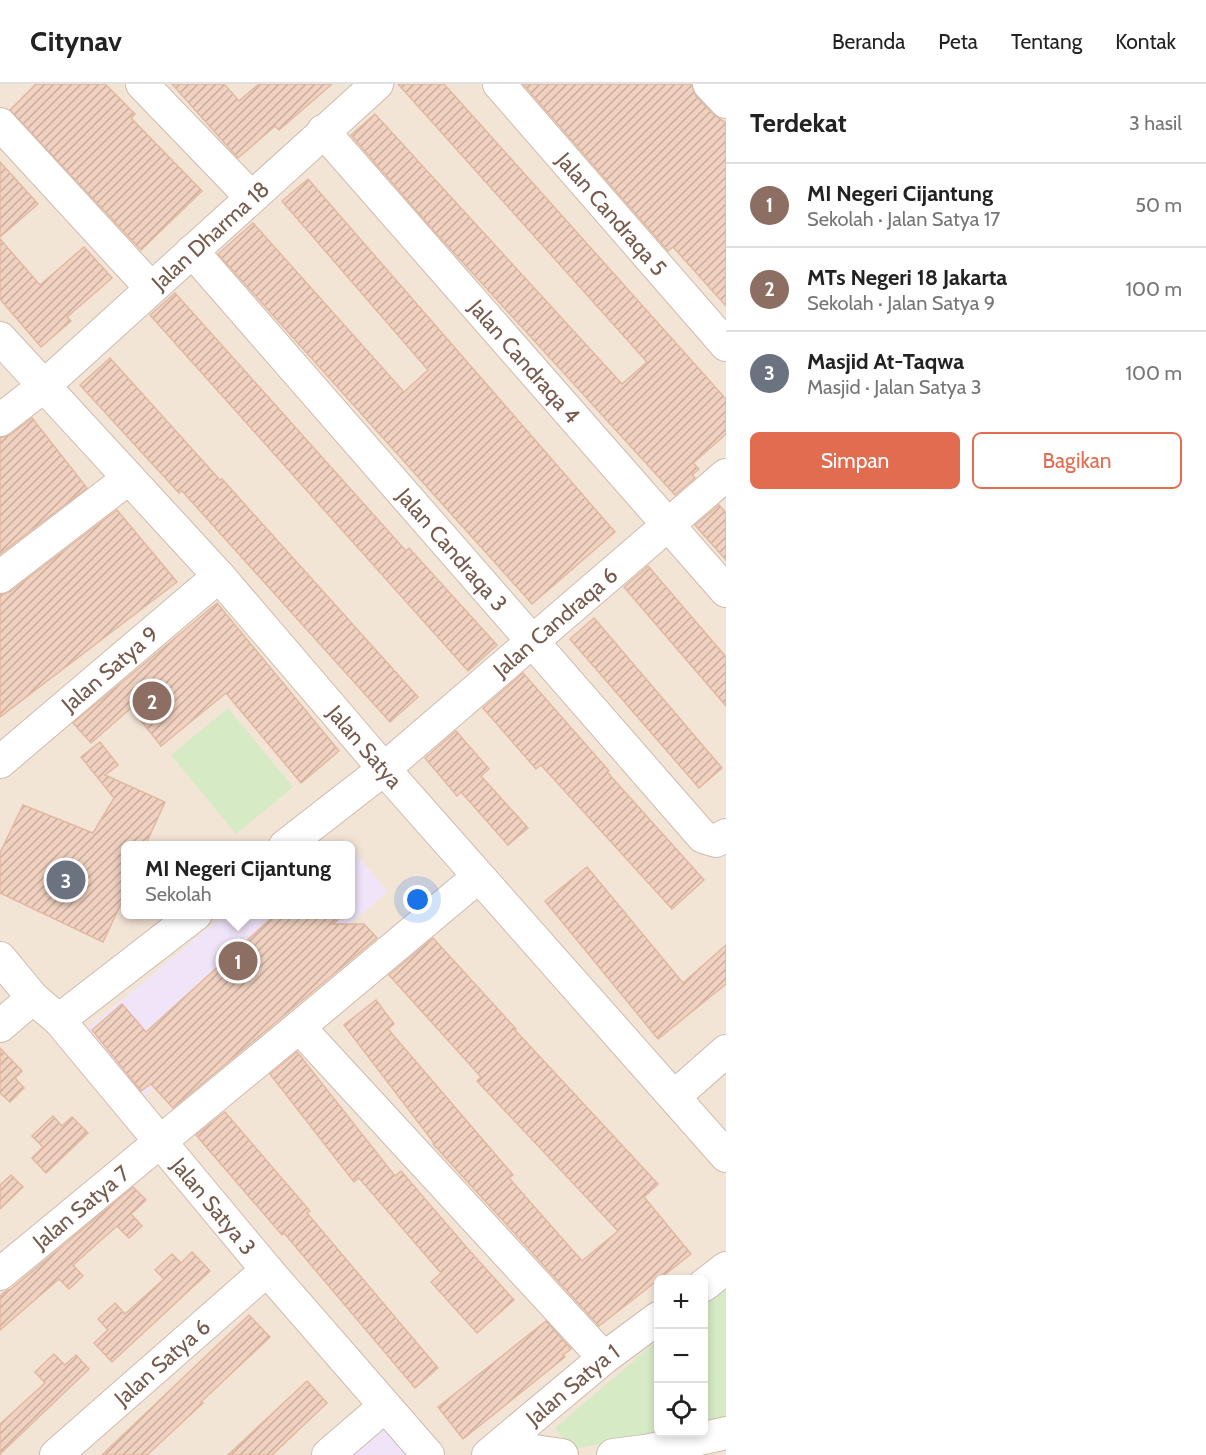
<!DOCTYPE html>
<html lang="id">
<head>
<meta charset="utf-8">
<style>
  :root { --surface:#fff; --page:#f2f2f2; --text:#222; --muted:#767676; --line:#e0e0e0; --accent:#e26c50 }
  body { margin:0; font-family:Cabin,sans-serif; background:var(--page); color:var(--text) }
  .controls { position:absolute; right:18px; bottom:18px; display:grid; overflow:hidden; border-radius:9px; box-shadow:0 3px 9px #0003 }
  .controls button { width:54px; height:54px; display:grid; place-items:center; padding:0; border:0; border-bottom:2px solid var(--line); background:var(--surface); color:var(--text); font:30px sans-serif }
  .you { position:absolute; left:418px; top:816px; width:21px; height:21px; margin:-15px; border:4px solid #fff; border-radius:50%; background:#1a73e8; box-shadow:0 0 0 9px #1a73e833 }
  .badge { display:grid; place-items:center; width:39px; height:39px; border-radius:50%; background:var(--accent); color:#fff; font-size:20px; font-weight:700 }
  .pin { position:absolute; translate:-50% -50%; border:3px solid #fff; box-shadow:0 2px 6px #0006 }
  .popup { position:absolute; left:121px; top:757px; width:234px; height:78px; box-sizing:border-box; display:grid; place-content:center; border-radius:9px; background:var(--surface); filter:drop-shadow(0 2px 4px #0005); font-size:20px; white-space:nowrap; color:var(--muted) }
  .popup b { font-size:22px; color:var(--text) }
  .popup::after { content:''; position:absolute; left:50%; top:100%; margin-left:-12px; border:12px solid transparent; border-top-color:var(--surface) }
  .list { margin:0; padding:0; list-style:none }
  h2 { display:flex; justify-content:space-between; align-items:center; height:78px; margin:0; padding:0 24px; font-size:26px }
  h2 small { font-size:20px; font-weight:400; color:var(--muted) }
  .list li { display:grid; grid-template-columns:39px 1fr auto; gap:18px; align-items:center; box-sizing:border-box; height:84px; padding:0 24px; border-top:2px solid var(--line) }
  .list b { display:block; font-size:22px; white-space:nowrap }
  .list p { margin:0; font-size:20px; white-space:nowrap; color:var(--muted) }
  .list em { font-size:20px; font-style:normal; color:var(--muted) }
  .actions { display:flex; gap:12px; padding:18px 24px }
  .actions a { flex:1; padding:14px 0; border:2px solid var(--accent); border-radius:9px; text-align:center; font-size:21px; color:var(--accent) }
  .actions .main { background:var(--accent); color:#fff }
  .icon { flex:none; width:33px; height:33px; fill:none; stroke:currentColor; stroke-width:2; stroke-linecap:round; stroke-linejoin:round }
  .map { position:relative; flex:none; width:726px; height:1371px; overflow:hidden }
  header { display:flex; align-items:center; gap:36px; box-sizing:border-box; height:84px; padding:0 30px; background:var(--surface); border-bottom:2px solid var(--line) }
  header strong { font-size:28px }
  nav { display:flex; gap:33px; margin-inline-start:auto; font-size:21px }
  main { display:flex }
  aside { flex:1; background:var(--surface) }
  .map>svg:first-child { display:block }
  .residential { fill:#f3e5d6; fill-rule:evenodd }
  .education { fill:#f0e4f9 }
  .green { fill:#d6eac6 }
  .building { fill:url(#building-hatch); stroke:#e3b8a1; stroke-width:1.5 }
  .lines { fill:none; stroke-linecap:round; stroke-linejoin:round }
  .minor-casing { stroke:#cebbae; stroke-width:34 }
  .minor { stroke:#fff; stroke-width:32 }
  .labels { text-anchor:middle; dominant-baseline:central; stroke-width:6; stroke-linejoin:round; paint-order:stroke }
  .street-label { font-size:22px; fill:#765a4c; stroke:#fff8ee }
</style>
</head>
<body>
<header>
<strong>Citynav</strong>
<nav><a>Beranda</a><a>Peta</a><a>Tentang</a><a>Kontak</a></nav>
</header>
<main>
<div class="map">
<svg width="726" height="1371" viewBox="0 0 726 1371">
  <defs>
    <pattern id="building-hatch" width="6" height="6" patternUnits="userSpaceOnUse" patternTransform="scale(1.5)"><rect width="6" height="6" fill="#f1d2c0"/><path d="M-1 1l2-2M0 6l6-6M5 7l2-2" fill="none" stroke="#c8ad9e"/></pattern>
  </defs>
  <rect width="100%" height="100%" fill="#fcf3e8"/>
  <!-- residential -->
  <path class="residential" d="M0,0H726V1371H0ZM125,762H350V830H125ZM658,1196H704V1348H658Z"/>
  <!-- education -->
  <g class="education">
    <path d="M351,764L388,808L144,1012L87,945L224,831L350,830Z"/>
    <path d="M387,1339L414,1371H349Z"/>
  </g>
  <!-- green -->
  <g class="green">
    <path d="M228,624L293,703L236,750L171,671Z"/>
    <path d="M726,1199V1337L704,1341V1218Z"/>
    <path d="M658,1256V1348L662,1349L572,1365L555,1344Z"/>
  </g>
  <!-- building -->
  <g class="building">
    <path d="M36,0H105L135,30L131,34L202,107L141,166L10,26Z"/>
    <path d="M172,0H224L239,17L259,0H332L279,46L275,42L238,74Z"/>
    <path d="M398,0H444L726,315V350L693,379L699,385L692,391L695,394L675,411L435,148L351,51L375,30L622,300L647,278Z"/>
    <path d="M523,0H691L696,12L713,30L726,39V222L673,163L668,167Z"/>
    <path d="M0,78L38,120L0,153Z"/>
    <path d="M308,95L615,448L532,520L218,170L253,139L404,308L428,286L282,117Z"/>
    <path d="M0,155L40,201L84,163L112,194L67,233L71,237L41,263L0,215Z"/>
    <path d="M175,209L406,467L409,464L497,561L468,587L150,231Z"/>
    <path d="M110,274L220,396L222,395L418,613L390,638L182,407L179,409L80,301Z"/>
    <path d="M32,334L87,404L0,470V354L11,350Z"/>
    <path d="M719,421L726,429V476L695,441Z"/>
    <path d="M117,426L177,498L0,633V511L11,507Z"/>
    <path d="M648,482L726,573V622L624,503Z"/>
    <path d="M217,519L339,667L301,699L226,609L161,662L131,624L91,659L73,639Z"/>
    <path d="M594,534L722,684L699,704L570,555Z"/>
    <path d="M523,589L609,687L607,688L704,796L672,825L541,681L536,685L483,624Z"/>
    <path d="M456,647L489,685L481,692L528,744L508,761L461,708L457,712L425,674Z"/>
    <path d="M100,658L118,681L105,691L165,718L145,762H126V809L103,858L0,809V769L23,721L93,749L114,714L81,673Z"/>
    <path d="M587,783L683,899L726,861V900L658,955L545,817Z"/>
    <path d="M275,831H343L333,840H364L377,854L173,1024L151,1000L141,1007L92,946L122,920L146,948Z"/>
    <path d="M433,854L516,945L515,946L658,1100L644,1113L691,1170L599,1242L433,1060L434,1059L344,941L376,916L394,940L388,945L513,1091L509,1094L582,1177L618,1147L477,997L481,993L389,891Z"/>
    <path d="M0,964L22,987L15,994L24,1004L10,1018L0,1009Z"/>
    <path d="M297,968L395,1092L401,1087L468,1165L514,1216L477,1249L431,1198L441,1189L359,1094L354,1098L270,990Z"/>
    <path d="M225,1028L310,1127L307,1129L438,1284L415,1304L284,1149L282,1151L196,1051Z"/>
    <path d="M53,1032L62,1042L72,1033L88,1049L46,1089L32,1074L43,1063L32,1052Z"/>
    <path d="M11,1091L23,1103L0,1125V1101Z"/>
    <path d="M133,1103L146,1116L131,1130L142,1142L129,1154L117,1142L73,1181L83,1192L69,1205L59,1195L0,1246V1212L6,1207L11,1205Z"/>
    <path d="M192,1168L210,1187L112,1278L94,1259L108,1246L98,1235L115,1219L125,1230L164,1195L155,1186L172,1170L181,1179Z"/>
    <path d="M249,1231L270,1253L201,1318L203,1319L147,1371H102Z"/>
    <path d="M546,1237L571,1265L563,1271L565,1273L463,1355L438,1323Z"/>
    <path d="M54,1270L65,1281L76,1271L89,1285L0,1370V1340L45,1299L35,1288Z"/>
    <path d="M307,1297L327,1319L272,1371H228Z"/>
  </g>
  <g class="lines">
    <!-- minor casing -->
    <g class="minor-casing">
      <g id="minor">
        <path d="M142,0L251,113"/>
        <path id="s1" d="M499,0L726,261"/>
        <path d="M709,0L726,18"/>
        <path d="M0,40L151,204"/>
        <path id="s2" d="M323,47L726,507"/>
        <path id="s3" d="M192,167L703,753L716,757L726,751"/>
        <path id="s4" d="M0,254L219,492L384,685L726,1072"/>
        <path id="s5" d="M0,336L44,302L377,0"/>
        <path d="M0,493L129,394"/>
        <path id="s6" d="M0,678L219,492"/>
        <path id="s7" d="M285,762L384,685L726,391"/>
        <path id="s8" d="M0,874L33,914L59,936L267,1186L428,1371"/>
        <path d="M59,936L196,830"/>
        <path d="M0,942L33,914"/>
        <path d="M299,943L604,1274"/>
        <path d="M675,1012L726,967"/>
        <path id="s9" d="M0,1190L299,943L478,793"/>
        <path d="M704,1201L726,1184"/>
        <path d="M499,1362L562,1371"/>
        <path id="s10" d="M56,1371L267,1186"/>
        <path d="M328,1371L385,1322"/>
        <path id="s11" d="M488,1371L604,1274L658,1234"/>
        <path d="M613,1371L645,1367L726,1349"/>
      </g>
    </g>
    <!-- minor -->
    <use href="#minor" class="minor"/>
  </g>
  <g class="labels">
    <!-- street labels -->
    <g class="street-label">
      <text stroke="none"><textPath href="#s1" startOffset="172">Jalan Candraqa 5</textPath></text>
      <text stroke="none"><textPath href="#s5" startOffset="280">Jalan Dharma 18</textPath></text>
      <text stroke="none"><textPath href="#s2" startOffset="306">Jalan Candraqa 4</textPath></text>
      <text stroke="none"><textPath href="#s3" startOffset="396">Jalan Candraqa 3</textPath></text>
      <text stroke="none"><textPath href="#s7" startOffset="351">Jalan Candraqa 6</textPath></text>
      <text stroke="none"><textPath href="#s6" startOffset="144">Jalan Satya 9</textPath></text>
      <text stroke="none"><textPath href="#s4" startOffset="548">Jalan Satya</textPath></text>
      <text stroke="none"><textPath href="#s8" startOffset="328">Jalan Satya 3</textPath></text>
      <text stroke="none"><textPath href="#s9" startOffset="105">Jalan Satya 7</textPath></text>
      <text stroke="none"><textPath href="#s10" startOffset="141">Jalan Satya 6</textPath></text>
      <text stroke="none"><textPath href="#s11" startOffset="110">Jalan Satya 1</textPath></text>
    </g>
  </g>
</svg>
<div class="controls">
<button>+</button>
<button>−</button>
<button><svg class="icon" aria-label="locate" viewBox="0 0 24 24"><circle cx="12" cy="12" r="6"/><path d="M12 2v4M12 18v4M2 12h4M18 12h4"/></svg></button>
</div>
<div class="you"></div>
<div class="pin badge" style="left:238px;top:877px;background:#8d6e63">1</div>
<div class="popup"><b>MI Negeri Cijantung</b>Sekolah</div>
<div class="pin badge" style="left:152px;top:617px;background:#8d6e63">2</div>
<div class="pin badge" style="left:66px;top:796px;background:#6b7280">3</div>
</div>
<aside>
<h2>Terdekat<small>3 hasil</small></h2>
<ul class="list">
<li><span class="badge" style="background:#8d6e63">1</span><div><b>MI Negeri Cijantung</b><p>Sekolah · Jalan Satya 17</p></div><em>50 m</em></li>
<li><span class="badge" style="background:#8d6e63">2</span><div><b>MTs Negeri 18 Jakarta</b><p>Sekolah · Jalan Satya 9</p></div><em>100 m</em></li>
<li><span class="badge" style="background:#6b7280">3</span><div><b>Masjid At-Taqwa</b><p>Masjid · Jalan Satya 3</p></div><em>100 m</em></li>
</ul>
<div class="actions"><a class="main">Simpan</a><a>Bagikan</a></div>
</aside>
</main>
</body>
</html>
